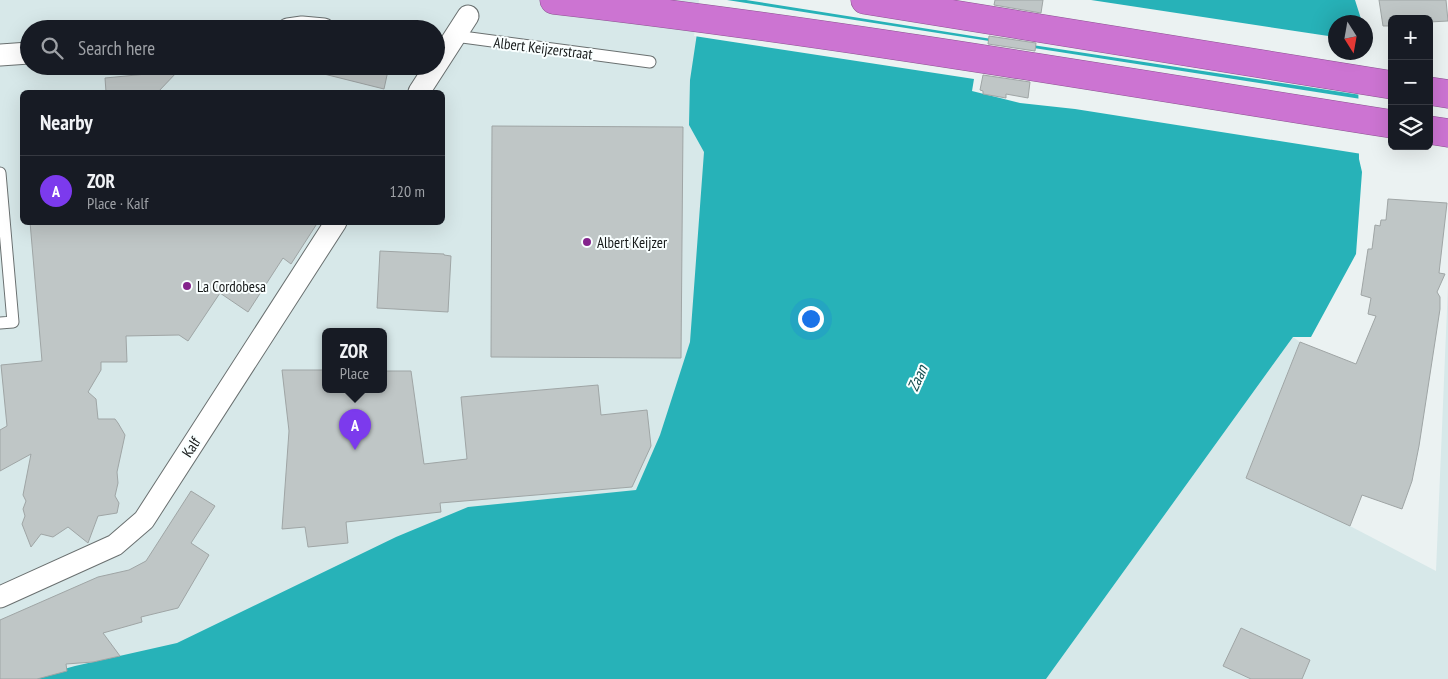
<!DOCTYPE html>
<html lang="en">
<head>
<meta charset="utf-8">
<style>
  :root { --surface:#171b24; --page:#242831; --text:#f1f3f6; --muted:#9ea1a6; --line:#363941; --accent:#7c3aed }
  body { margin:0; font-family:"PT Sans Narrow",sans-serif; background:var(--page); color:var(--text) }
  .controls { position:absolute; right:15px; top:15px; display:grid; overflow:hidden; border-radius:8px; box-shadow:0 5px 20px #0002 }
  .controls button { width:45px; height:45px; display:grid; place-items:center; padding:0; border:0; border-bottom:1px solid var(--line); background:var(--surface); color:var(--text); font:25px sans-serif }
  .compass { position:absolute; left:1328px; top:15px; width:45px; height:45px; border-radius:50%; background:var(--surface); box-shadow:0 5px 20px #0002; rotate:169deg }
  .you { position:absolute; left:810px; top:318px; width:18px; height:18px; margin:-12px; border:4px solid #fff; border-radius:50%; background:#1a73e8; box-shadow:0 0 0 8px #1a73e833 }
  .badge { display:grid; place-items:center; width:32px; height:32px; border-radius:50%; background:var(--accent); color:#fff; font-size:16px; font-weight:700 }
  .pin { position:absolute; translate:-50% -41px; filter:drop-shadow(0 1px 2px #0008) }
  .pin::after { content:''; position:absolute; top:26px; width:18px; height:15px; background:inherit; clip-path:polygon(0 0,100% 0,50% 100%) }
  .popup { position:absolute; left:322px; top:328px; width:65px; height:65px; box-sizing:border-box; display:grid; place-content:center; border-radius:8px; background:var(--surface); filter:drop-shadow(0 1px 4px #0005); font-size:16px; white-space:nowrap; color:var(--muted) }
  .popup b { font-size:19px; color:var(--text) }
  .popup::after { content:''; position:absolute; left:50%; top:100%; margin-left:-10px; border:10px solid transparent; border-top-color:var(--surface) }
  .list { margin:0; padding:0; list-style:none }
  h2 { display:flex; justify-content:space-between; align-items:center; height:65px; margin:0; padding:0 20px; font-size:21px }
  h2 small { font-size:16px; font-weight:400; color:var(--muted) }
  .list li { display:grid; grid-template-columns:32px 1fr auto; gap:15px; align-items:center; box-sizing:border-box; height:70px; padding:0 20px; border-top:1px solid var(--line) }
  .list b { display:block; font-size:19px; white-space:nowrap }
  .list p { margin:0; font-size:16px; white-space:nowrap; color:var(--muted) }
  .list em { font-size:16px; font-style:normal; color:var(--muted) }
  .icon { flex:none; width:28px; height:28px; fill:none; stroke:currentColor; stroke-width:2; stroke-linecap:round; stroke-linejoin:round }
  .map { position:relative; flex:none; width:1448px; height:679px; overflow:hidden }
  .search { position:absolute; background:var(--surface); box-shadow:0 5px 20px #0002; left:20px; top:20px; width:425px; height:55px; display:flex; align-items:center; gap:12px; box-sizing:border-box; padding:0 18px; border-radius:28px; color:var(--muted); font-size:19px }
  .panel { position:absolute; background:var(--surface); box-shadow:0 5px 20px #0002; left:20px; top:90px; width:425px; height:135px; border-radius:8px }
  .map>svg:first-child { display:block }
  .built { fill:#d7e8e9; fill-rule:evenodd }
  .water { fill:#27b2b8 }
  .pier { fill:#ebf2f2 }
  .building { fill:#bfc6c6; stroke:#9fa5a5 }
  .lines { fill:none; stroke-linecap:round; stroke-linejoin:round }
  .lane-casing { stroke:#6a7070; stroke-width:13 }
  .street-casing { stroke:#6a7070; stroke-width:23 }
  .highway-casing { stroke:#8c5491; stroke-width:29 }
  .lane { stroke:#fff; stroke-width:11 }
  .street { stroke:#fff; stroke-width:21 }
  .highway { stroke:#cc74d2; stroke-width:28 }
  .poi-dot { fill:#84238c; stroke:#f9ffff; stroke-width:2 }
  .labels { text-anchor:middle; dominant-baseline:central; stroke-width:4; stroke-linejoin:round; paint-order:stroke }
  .street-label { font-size:15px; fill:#161919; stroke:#f9ffff }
  .poi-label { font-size:15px; fill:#161919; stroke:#f9ffff; text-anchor:start }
  .water-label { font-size:16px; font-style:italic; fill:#154d4f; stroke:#f9ffff }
</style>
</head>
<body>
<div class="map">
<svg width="1448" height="679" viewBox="0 0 1448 679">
  <rect width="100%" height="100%" fill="#ebf2f2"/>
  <!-- built -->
  <g class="built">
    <path d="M0,0H717L743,493L179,679H0ZM29,29H436V66H29ZM22,92H442V222H22ZM326,331H384V389H326Z"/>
    <path d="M1448,285V679H1046L1293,337L1300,342L1246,478L1350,526L1436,571Z"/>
  </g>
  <!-- water -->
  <path class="water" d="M702,0H1355L1362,22H1336V52L1358,53L1359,159L1362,172L1356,254L1311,337H1293L1046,679H28L75,666L177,643L396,537L468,507L636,490L660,435L690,342L704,152L689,125L690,80Z"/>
  <!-- pier -->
  <g class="pier">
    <path d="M699,0H727L1361,99L1362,154L1075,109L1020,103L972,91L974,79L694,36Z"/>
    <path d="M746,0H1091L1335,37L1336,52H1360L1361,95L979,37Z"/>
  </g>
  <!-- building -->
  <g class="building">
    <path d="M995,0H1043L1041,13L994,5Z"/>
    <path d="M1379,0H1446L1448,21L1429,22V19H1392V26H1383Z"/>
    <path d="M989,36L1036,43L1035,51L988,44Z"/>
    <path d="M325,66H389L384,89L324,74Z"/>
    <path d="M178,71L158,92H106L105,78Z"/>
    <path d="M983,75L1030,82L1028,98L1006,94V98L983,94V91L980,90Z"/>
    <path d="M492,126L683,127L681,358L491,357Z"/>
    <path d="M1388,199L1447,203L1439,273L1445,274L1437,292L1440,297V309L1419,446L1412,481L1402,509L1362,495L1350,526L1246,478L1300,342L1356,364L1376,316L1368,314L1371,298L1361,295L1368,249H1372L1375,225L1380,226L1381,220H1386Z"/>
    <path d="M30,222H318L291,264L283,258L248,312L220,293L188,341L179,335L126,336L127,362H101V370L88,392L96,399L98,419H115L118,423L125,435L117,472L118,483L115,496L119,503L117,513L98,516L88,543L68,527L53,537L41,534L31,547L22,524L25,516L23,509L26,501L23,495L31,454L0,471V430L7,426L1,365L42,361Z"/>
    <path d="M380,251L444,254V255L451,256L448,312L377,308Z"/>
    <path d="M282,370H326V389H384V371H411L424,464L467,459L461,397L598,385L601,415L647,410L651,446L632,487L440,503L441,512L346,522L348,543L308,547L305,527L282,529L289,431Z"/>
    <path d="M191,491L215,506L191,543L209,555L178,608L141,617L142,622L103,633L120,656L93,662L66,664L67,671L37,679H0V620L98,577L129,570L146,561Z"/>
    <path d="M1241,628L1310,660L1302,679H1251L1223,666Z"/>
  </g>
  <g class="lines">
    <!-- lane casing -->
    <g class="lane-casing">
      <g id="lane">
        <path d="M455,36L650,62"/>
        <path d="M0,173L13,322L0,323"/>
      </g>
    </g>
    <!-- street casing -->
    <g class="street-casing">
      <g id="street">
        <path d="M288,29L302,27L324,29"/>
        <path d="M0,55L29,53"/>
        <path d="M419,92L468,16"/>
        <path d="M0,597L115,545L144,520L336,222"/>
      </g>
    </g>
    <!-- highway casing -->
    <g class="highway-casing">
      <g id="highway">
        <path d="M554,0C834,32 1113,80 1392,124"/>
        <path d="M865,0L1392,85"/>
        <path d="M1429,91L1448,94"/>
        <path d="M1429,130L1448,133"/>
      </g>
    </g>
    <!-- lane -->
    <use href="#lane" class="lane"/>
    <!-- street -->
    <use href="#street" class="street"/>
    <!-- highway -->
    <use href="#highway" class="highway"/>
  </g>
  <!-- markers -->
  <g class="poi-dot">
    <circle cx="587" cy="242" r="5"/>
    <circle cx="187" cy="286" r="5"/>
  </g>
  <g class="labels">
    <!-- street labels -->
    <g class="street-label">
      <text transform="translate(543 48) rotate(7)">Albert Keijzerstraat</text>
      <text transform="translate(191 447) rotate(-57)">Kalf</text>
    </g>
    <!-- poi labels -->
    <g class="poi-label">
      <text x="597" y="242">Albert Keijzer</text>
      <text x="197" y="286">La Cordobesa</text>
    </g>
    <!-- water labels -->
    <g class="water-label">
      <text transform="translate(917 378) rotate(-66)">Zaan</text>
    </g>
  </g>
</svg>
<div class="controls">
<button>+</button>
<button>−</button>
<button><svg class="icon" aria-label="layers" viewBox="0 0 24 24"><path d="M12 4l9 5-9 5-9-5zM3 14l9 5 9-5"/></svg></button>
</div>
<svg class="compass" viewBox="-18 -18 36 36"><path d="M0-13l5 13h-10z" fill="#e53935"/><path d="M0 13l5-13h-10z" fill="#9ea1a6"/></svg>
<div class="you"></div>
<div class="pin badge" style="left:355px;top:450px">A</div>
<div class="popup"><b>ZOR</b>Place</div>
<div class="search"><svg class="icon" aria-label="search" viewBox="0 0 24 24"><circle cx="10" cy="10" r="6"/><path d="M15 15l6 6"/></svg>Search here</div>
<section class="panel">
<h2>Nearby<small></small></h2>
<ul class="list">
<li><span class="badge">A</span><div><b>ZOR</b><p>Place · Kalf</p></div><em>120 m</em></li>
</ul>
</section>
</div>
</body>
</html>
